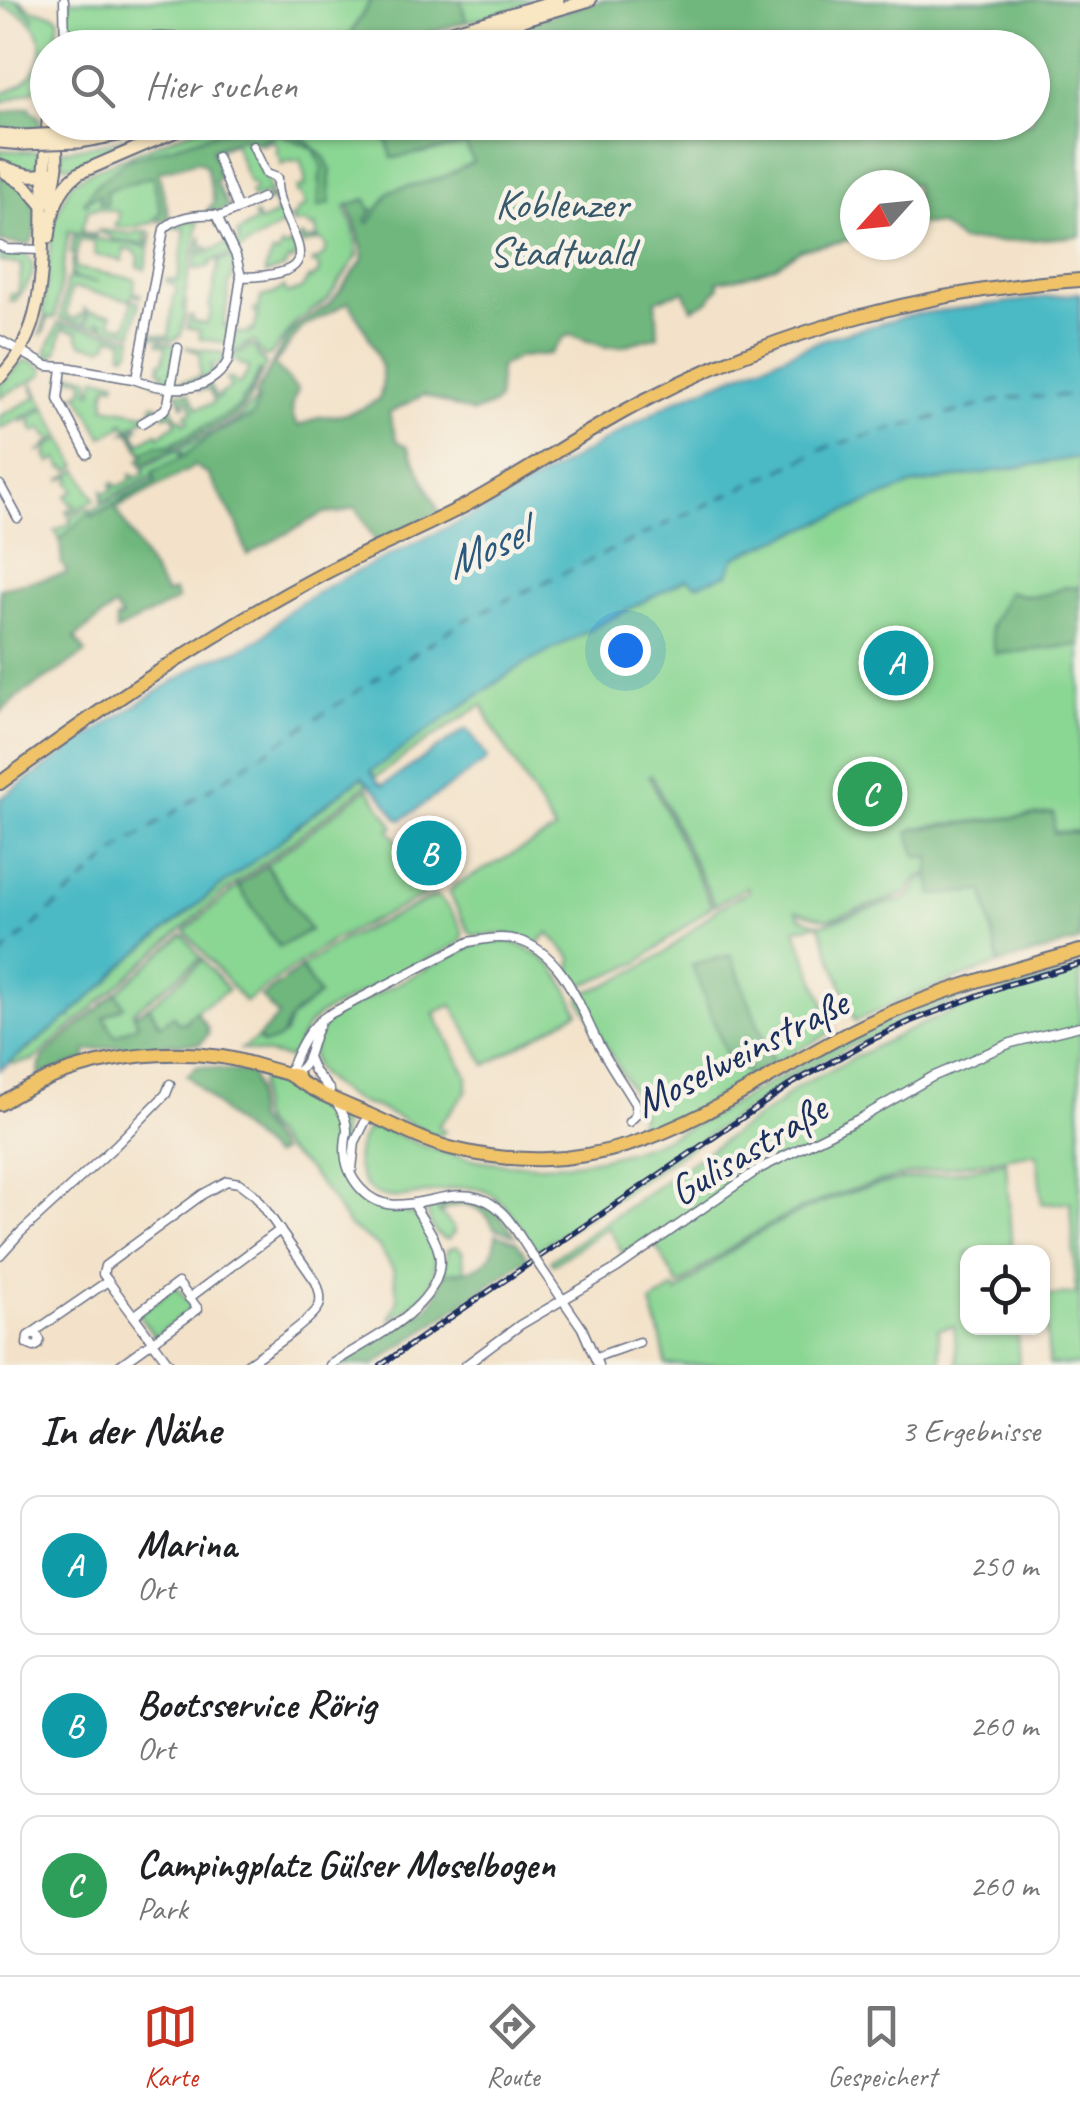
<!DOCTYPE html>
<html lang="de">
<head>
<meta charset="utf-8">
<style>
  :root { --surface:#fff; --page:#f6f6f6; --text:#202124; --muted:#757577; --line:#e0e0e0; --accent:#c8321e }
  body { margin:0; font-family:Caveat,sans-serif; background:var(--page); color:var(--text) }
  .controls { position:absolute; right:30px; bottom:30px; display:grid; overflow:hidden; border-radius:20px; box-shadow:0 2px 8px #0004 }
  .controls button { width:90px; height:90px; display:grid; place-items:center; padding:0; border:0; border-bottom:2px solid var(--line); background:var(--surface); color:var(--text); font:50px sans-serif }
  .compass { position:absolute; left:840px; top:170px; width:90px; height:90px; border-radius:50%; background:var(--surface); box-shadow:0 2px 8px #0004; rotate:243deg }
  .you { position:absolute; left:625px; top:650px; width:35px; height:35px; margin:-25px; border:8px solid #fff; border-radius:50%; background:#1a73e8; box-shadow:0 0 0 15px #1a73e833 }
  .badge { display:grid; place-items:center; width:65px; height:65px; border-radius:50%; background:var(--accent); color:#fff; font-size:32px; font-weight:700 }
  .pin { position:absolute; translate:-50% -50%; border:5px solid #fff; box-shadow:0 2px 10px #0006 }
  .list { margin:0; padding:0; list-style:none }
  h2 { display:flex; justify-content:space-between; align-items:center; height:130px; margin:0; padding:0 40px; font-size:42px }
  h2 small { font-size:32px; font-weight:400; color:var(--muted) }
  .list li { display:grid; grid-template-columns:65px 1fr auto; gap:30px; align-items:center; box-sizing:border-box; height:140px; margin:0 20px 20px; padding:0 20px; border:2px solid var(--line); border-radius:20px }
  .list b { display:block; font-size:38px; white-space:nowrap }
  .list p { margin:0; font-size:32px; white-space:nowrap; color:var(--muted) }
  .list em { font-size:32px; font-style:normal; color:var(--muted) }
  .icon { flex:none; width:55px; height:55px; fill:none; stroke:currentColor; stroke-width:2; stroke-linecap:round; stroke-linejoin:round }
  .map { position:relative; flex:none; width:1080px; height:1365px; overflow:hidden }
  .search { position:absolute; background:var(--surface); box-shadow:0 2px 8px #0004; left:30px; right:30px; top:30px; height:110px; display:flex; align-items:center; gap:25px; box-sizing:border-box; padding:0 35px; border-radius:55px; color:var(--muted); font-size:38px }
  .sheet { height:610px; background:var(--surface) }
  nav { display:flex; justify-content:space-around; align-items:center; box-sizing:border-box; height:140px; border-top:2px solid var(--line); background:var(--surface); font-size:28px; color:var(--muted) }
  nav a { display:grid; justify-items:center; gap:5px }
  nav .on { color:var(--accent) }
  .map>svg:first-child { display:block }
  .green { fill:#8ad693; stroke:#528278; stroke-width:2.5 }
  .forest { fill:#6fb77d; stroke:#45736e; stroke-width:2.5; fill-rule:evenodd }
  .water { fill:#4cbac4; stroke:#347491; stroke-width:2.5 }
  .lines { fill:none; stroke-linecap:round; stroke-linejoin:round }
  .ferry { stroke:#2a597d; stroke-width:2.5; stroke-dasharray:12 10; stroke-linecap:butt }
  .street-casing { stroke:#676e83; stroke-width:11 }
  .secondary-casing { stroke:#676e83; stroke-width:15 }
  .primary-casing { stroke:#676e83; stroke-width:16 }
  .street { stroke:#fff; stroke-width:8 }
  .secondary { stroke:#f9e7c3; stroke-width:11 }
  .primary { stroke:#f0c369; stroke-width:12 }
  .rail-casing { stroke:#1b2f5e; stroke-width:6 }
  .rail { stroke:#f7f3e8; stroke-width:2.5; stroke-dasharray:8; stroke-linecap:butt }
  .street-bridge-casing { stroke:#676e83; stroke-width:11; stroke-linecap:butt }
  .secondary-bridge-casing { stroke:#676e83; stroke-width:15; stroke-linecap:butt }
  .street-bridge { stroke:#fff; stroke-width:8 }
  .secondary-bridge { stroke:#f9e7c3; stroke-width:11 }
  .labels { text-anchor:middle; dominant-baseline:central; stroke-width:9; stroke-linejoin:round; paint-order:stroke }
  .park-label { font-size:42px; fill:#37596b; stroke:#f7f3e8 }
  .street-label { font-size:42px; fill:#1b2f5e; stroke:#f7f3e8 }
  .water-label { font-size:45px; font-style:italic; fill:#2a597d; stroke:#f7f3e8 }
</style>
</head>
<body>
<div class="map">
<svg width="1080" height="1365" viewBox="0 0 1080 1365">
  <rect width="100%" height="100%" fill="#f7f3e8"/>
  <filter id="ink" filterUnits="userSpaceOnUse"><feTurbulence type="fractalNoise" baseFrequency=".01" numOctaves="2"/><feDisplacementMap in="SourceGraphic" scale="20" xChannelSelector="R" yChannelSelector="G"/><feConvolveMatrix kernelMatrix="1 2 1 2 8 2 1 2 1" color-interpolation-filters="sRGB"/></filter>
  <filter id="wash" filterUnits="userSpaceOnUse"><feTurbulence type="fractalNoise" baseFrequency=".0048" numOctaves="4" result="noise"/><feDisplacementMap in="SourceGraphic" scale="40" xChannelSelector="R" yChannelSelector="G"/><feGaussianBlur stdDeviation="2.25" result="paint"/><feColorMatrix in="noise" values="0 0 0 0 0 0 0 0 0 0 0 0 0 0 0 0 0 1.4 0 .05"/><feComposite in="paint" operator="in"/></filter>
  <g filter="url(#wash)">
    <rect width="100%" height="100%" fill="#f3e2c9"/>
    <!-- green -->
    <g class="green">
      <path d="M0,0H16L35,20L19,0L34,10L55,15L59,19L55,47L48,48C48,66 49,74 37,89L0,103V94C53,80 57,19 0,6Z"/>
      <path d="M68,0H371L348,38L350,48L249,47L197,35L160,32L85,42L74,40L68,30Z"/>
      <path d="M461,0H542L466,22Z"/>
      <path d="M382,122L392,158L467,145L474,162L439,179L390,191L369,223L365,222L370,210L366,199L345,207L354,230L358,255L327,300L295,323L270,356L264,357L254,342L246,344L239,351H232L235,332L249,334L250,330L254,331L258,313L254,312L255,309H259L261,297L273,294L284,287L287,294L301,289L309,277L312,279L315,275H318L319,266L313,264V260L317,261L326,252V245L320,240L302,245L299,238L303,236L305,240L318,238L315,226L310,228L307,223L292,224L293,219L290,218L297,215L296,211L306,206L300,193H297V188L305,186V177L300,160L293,162L291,160L281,165V161L276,151L278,149L273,140L262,145L260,141L279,133L313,148L288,123Z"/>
      <path d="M186,123L83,166H67L62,163L60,151L109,143Z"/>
      <path d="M209,123H247L125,161L90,199L106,191L152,176L161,212L151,224L149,223L131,228L115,227V223H118L119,212L95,208L94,210L88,209L81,232L94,235L97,232L96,235L94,236L69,231L55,318H48L44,331L40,335L46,316L43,312L53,223L71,183L89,172Z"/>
      <path d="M241,138L249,141L271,191L253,199L250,192L255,189L252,182L249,183L234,143L219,149L220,154L218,155L215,149Z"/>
      <path d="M0,150L40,152L36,170L31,171L0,163Z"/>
      <path d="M273,195L286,223L238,251L235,250L233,245L240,241L237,234L256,221L254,216L256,215L260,222L278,214L272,199L265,202L264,199Z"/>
      <path d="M195,220L198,223L184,301L187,302L183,307L186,308L181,335L174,340L152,337L153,334L169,336L174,295H176L177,287L166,281L167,279L178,281L185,229L173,227L169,228L172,225Z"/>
      <path d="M99,230L132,234L141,231H148L144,240L148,241L152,232L150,245L114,240L111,236L101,233Z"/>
      <path d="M74,235L149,247L145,269L138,267L139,257L134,251L124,249L123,261L95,255L94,242L79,240L76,255L71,254Z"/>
      <path d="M200,238H202L201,244L208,248L201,251V255L228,243L232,254L210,262V266L194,270L198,246H200L198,245Z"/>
      <path d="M293,240L297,254L293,261L289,260L285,264V267L266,274L265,270L273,253L278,254L281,246L287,248Z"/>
      <path d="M0,252L25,254C43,270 26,287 14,302L10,301L11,294H18L22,265L0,261Z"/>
      <path d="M73,258H76L75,268L135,279L134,292L141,294L140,297L132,295L131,300L95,293L80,289H71L66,316L78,319L79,315H83L84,311L86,314L84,325L60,319L67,279L98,282L73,278V273L72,277H70Z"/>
      <path d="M231,258L234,259L237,271L232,272L233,279L230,280L224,326L230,327L227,343L200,339L199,330L187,328L189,316L193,317V322L207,324L212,309L209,307L215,284L214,283L218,266L217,262Z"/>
      <path d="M132,301L139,302L133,333L104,328V322L96,321L102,324L101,327L87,325L89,315L85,309L91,312L112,314L111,323L127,327Z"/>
      <path d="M58,323L133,337L131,349L126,354L122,353L124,340L110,337L108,344L102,348L82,344L78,338V332L64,329L63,326L57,353H53L52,359L47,358C45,344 56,336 58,323Z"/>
      <path d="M159,341L173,344L176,348L169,385L152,382L161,381L163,372L159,370L160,362H163L166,346L158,344Z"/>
      <path d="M249,346L255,348L259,357L266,364L261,374L260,373C250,386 254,389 241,400L242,404L225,416L169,445H158L142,453L130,430L138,426L139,428L134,432L140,443L157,433L159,436C166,432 168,428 176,424L174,417L170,413L165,416L163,413L171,405L178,419L181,418L184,423L189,421L186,414L193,412L187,398L183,400L185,405L183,406L177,393H189L197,408L212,404L214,400L208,389L199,391V388L208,383L217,399L220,397L219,395L231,388L226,379L231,378L239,385L243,378H245L249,367L241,365V362L230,360L232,354L242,353Z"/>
      <path d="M185,347L222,353L225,357L222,365L212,364L211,370L216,371L192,384L177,385L175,383L200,377V353Z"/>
      <path d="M24,361L33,362L44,369L42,375L0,397V385Z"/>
      <path d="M67,373L90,377V392L93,391L96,377L116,381L115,385L108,384L105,392V407L146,414L151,412L153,404L162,408L127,429L123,422L121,424L122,426L102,437L79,395H75L84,390L83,379L67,377L64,392H61L63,375Z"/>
      <path d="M33,384L45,406L0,429V416L37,397L31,385Z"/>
      <path d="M258,399L253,416L213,434L184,456L153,472L154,475L101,502L102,491L104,494L113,489L111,484L114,483L117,487L131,480L130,475L132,474L135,478L145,473L143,468L177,450L180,456L182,455L180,449L237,420Z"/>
      <path d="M46,408L61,436L44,446L52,440L50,436L47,437L42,428L34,432L30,425L32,423L30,418L20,422Z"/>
      <path d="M63,439L77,466L69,471L66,467L63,468L58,459L50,463L46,455L49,453L46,449L37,452Z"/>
      <path d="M1080,457V588C1064,586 1063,590 1049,595C1034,600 1022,596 1008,592L990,627L996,654L1080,645V831L1054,832L1053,813L915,828L908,832L917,856L930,855L929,873L917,878L906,894L833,918L826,919L797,911L800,917L818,924L827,923L888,903L908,899L920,880L930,876L933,895L984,891L999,964L919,993L855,1021L819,924L795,929L835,1031L773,1063L731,955L693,964L710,1009L748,1077L700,1108L637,1135L633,1128C640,1122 642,1117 641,1107L585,1009L580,1000L581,994L606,985L642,967L667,951L717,909L749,891L747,887L715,905L651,774L649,776L712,906L638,963L581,986L573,983L568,976L571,972L572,958L548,933L536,945L509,934L475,936L470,933L449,893L454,886L555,831L493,727L482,705L416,748L375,778L371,771L514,670L686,579L728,574L734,557L911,485Z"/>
      <path d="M79,470L95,500L68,514L66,511L75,506L73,502L70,504L66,496L74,491L69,482L72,480L70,476L60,480Z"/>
      <path d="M155,478L157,481L84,520L60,540L55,531L71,523L69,518L88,508L90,511Z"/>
      <path d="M363,777L369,783L222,894L34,1060L13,1064L10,1061L28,1050L68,1017H71L72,1013L108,981L120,968C200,902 280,838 363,777Z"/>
      <path d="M368,788L394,827L389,830L434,891L333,940L245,1002L185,931L238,886L279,947L309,929L266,865Z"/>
      <path d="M436,896C444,900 463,925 463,936C462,938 461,941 460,943L319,1015L308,1026L290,1058L241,1049L258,1038L263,1044L285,1034L290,1019L319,995L301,967L342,940Z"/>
      <path d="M182,935L185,936L201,958L133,1012L138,1024L115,1036L104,1017L124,1006L116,993Z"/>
      <path d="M511,941C552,958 561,972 578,1012L486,1065L452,1005L434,1013L467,1076V1091L438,1126L445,1131L440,1136L434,1135L374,1106C361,1105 348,1097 338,1089C332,1084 323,1079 319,1073C304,1055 319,1029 333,1016L474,945L483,942Z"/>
      <path d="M1080,958V962C975,989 878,1029 783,1081L780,1087L536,1251C523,1232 508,1202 487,1192C449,1173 378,1226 359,1173C353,1157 358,1142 368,1129L374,1127C392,1130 407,1140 424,1146C459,1158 499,1165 536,1165C654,1166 731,1101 830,1049C909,1008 994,981 1080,958Z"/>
      <path d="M203,960L228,990L190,1015L186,1021L178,1023L169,1020L160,1025L149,1006Z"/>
      <path d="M1080,970V1365H1049L1044,1296L1076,1294L1071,1202L1042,1204L1037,1154C1019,1153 1003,1160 984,1162C861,1178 776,1207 679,1286L652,1239L624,1255L608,1227L554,1264L551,1260L737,1131L780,1103C791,1087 813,1079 831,1070C909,1027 993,990 1080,970Z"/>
      <path d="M265,1078L299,1090L339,1118L342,1123C342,1147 337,1171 353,1191C372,1215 389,1203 410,1214C438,1229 443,1275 422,1297C413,1307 400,1313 390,1320L398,1300L393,1269L379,1247L349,1226L330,1197L308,1169L284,1150L263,1124L259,1116L260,1082Z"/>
      <path d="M1006,1161L1012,1252H968V1328H1017L1019,1365H957L954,1326L938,1329L941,1365H666L661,1338L651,1303L674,1288L677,1293C737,1240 807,1200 886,1183C925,1174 967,1173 1006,1161Z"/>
      <path d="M433,1204L453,1227L454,1232L449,1239C436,1240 427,1221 428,1209Z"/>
      <path d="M456,1246L462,1251L465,1271L443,1274L447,1250Z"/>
      <path d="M176,1286L193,1308L155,1337L138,1314Z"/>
    </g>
    <!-- forest -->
    <g class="forest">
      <path d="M371,0H461L466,22L374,47H350L348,38Z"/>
      <path d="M603,0H1080V236L1003,242L960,241L940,225L915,224V185H855V239L802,249L774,267L743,277L718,281L719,287L708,301L692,309L684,291L656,300L658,336L622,346L605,347L571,335L564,337L550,354L519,357L500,367L498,400L493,405L473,413L424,395L389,413L397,441L408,447L439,512L376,543L356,507L339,513H324L247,555L238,526L208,474L193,465L192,468L116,509L166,594L174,591L178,600L116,631V619L122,618L114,607L75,638L86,653L16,698L0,713V588L66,574V569L62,565L60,540C69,529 81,522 90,512L93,517L156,482L152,472L184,456L213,434L253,416L258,399L255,396L288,335L297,326L331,303L364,258L357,229L348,205L366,199L370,209H373L366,221L369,223L390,191L439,179L473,162L466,145L392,158L382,123L1032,122V48L441,47ZM349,302C364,330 392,366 379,399L361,409L342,415L319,417L299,426C288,416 292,402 298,390L274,364L302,328Z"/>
      <path d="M30,107V111L39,117L42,130H0V114Z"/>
      <path d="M247,123H288L325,158L331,171C328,183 331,191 330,203L318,207L320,174L323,170L314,149L279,133L254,144H250L248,141L241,138L212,150L220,169L217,172H221L220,178L215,181L229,208L220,212H206L214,202L206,166L198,161L158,172L170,219L159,222L156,218L161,212L152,176L106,191L107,205L100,204V195L90,199L87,204L84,202L96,185L125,161Z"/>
      <path d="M0,174C10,179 23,185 29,194C38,208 38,233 29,245L0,242Z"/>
      <path d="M259,371L261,374L247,404L235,417L142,465L139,460L144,457L131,433H125L130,430L142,453L158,445L169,446L235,410L242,404L241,400L250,393Z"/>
      <path d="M1065,587L1080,588V645L995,654L991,627L1008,591C1031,599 1044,597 1065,587Z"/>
      <path d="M1054,813V833L1080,832V941L999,964L984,891L933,895L929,870L930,856L917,857L908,832L915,829Z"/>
      <path d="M266,865L310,930L279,947L238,886Z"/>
      <path d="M731,955L773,1063L748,1077L742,1065L731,1067L692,965Z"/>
      <path d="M301,968L319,995C311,1002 299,1009 292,1017C279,1033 290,1039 263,1044L258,1038L278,1016L261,997Z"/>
      <path d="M116,993L124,1006L104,1017L115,1036L138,1024L134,1015L149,1006L160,1025L173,1015L178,1023L186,1022L190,1015L196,1012L208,1028L206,1030L209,1033L200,1044H167L131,1050L119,1046L86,1051V1059L39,1076L40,1064L45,1055Z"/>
      <path d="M198,1066L251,1073L256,1090L255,1118L280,1152L273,1156L232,1121L187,1075Z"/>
      <path d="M453,1197C487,1199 496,1209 515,1235L494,1228C484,1205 461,1198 440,1213L433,1204Z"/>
      <path d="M496,1234L516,1241L528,1258L374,1365H341L343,1361L428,1307L436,1296L443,1274C471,1271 495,1268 496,1234Z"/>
    </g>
    <!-- water -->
    <path class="water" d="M1080,293V457L911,485L735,557L728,574L697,585L686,579L514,670L371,771L379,783L384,785L466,729L469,731L487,757L486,761L401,820L398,819L380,794L362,777L295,827L277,844L215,890L120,968L109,981L72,1013L71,1017H68L0,1070V799L114,719L206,661L238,650L262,638L288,611L331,584L489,507L676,400L827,338L916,314Z"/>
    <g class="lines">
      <!-- ferry -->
      <path class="ferry" d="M0,956L120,848L465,620L830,446L1008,398L1080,395"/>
    </g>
  </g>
  <g filter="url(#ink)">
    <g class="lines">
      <!-- street casing -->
      <g class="street-casing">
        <g id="street">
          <path d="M64,0L65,48"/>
          <path d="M67,31L73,48"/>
          <path d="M217,157L238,209L219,217"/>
          <path d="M238,209L262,198"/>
          <path d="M0,246L7,249L43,250"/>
          <path d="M241,277C348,275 274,229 277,178L266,174L253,146"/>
          <path d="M0,340L47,366L66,367L133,379C163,391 208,397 228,361L241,277L236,256L216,215C198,214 176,216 164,229L136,379"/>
          <path d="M62,368L58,399L87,454"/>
          <path d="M142,423L164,410L168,404L178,348"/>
          <path d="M0,485L18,518"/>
          <path d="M308,1057L314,1071L330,1090"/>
          <path d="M294,1073C312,1064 309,1042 319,1026"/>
          <path d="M288,1074C298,1051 307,1028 328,1015L469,942C485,939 501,936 517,940C563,952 579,1006 598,1043C609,1064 623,1084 635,1104L636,1115L629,1122"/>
          <path d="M336,1102C340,1109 345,1115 346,1123C348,1131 347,1131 346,1138C343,1157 348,1175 361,1189C398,1230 450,1175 492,1204C509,1215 519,1236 530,1252"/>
          <path d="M352,1169L355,1142L369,1114"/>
          <path d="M0,1255L20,1233L116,1145L166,1094L170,1084"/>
          <path d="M541,1268L582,1328L598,1365"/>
          <path d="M108,1281L170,1365"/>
          <path d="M189,1298L280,1230"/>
          <path d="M32,1334L37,1335L40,1340L38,1345L34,1347L27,1344L28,1336L108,1281L103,1274L105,1266L203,1194L227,1181L239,1183L256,1196L316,1282C319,1289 322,1299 319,1306C312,1321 262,1354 246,1365"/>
          <path d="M596,1357L639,1342"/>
          <path d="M120,1365L198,1309L178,1283L134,1316"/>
          <path d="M330,1365C366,1341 449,1305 439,1253C435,1234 421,1220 414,1204"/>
          <path d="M466,1365L520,1325L617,1268L759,1169L861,1118L932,1077L1011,1043L1080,1026"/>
        </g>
      </g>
      <!-- secondary casing -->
      <g class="secondary-casing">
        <g id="secondary">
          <path d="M92,48C138,36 184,36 230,48"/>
          <path d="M394,48L558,0"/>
          <path d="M428,48L590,0"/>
          <path d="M78,133L126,126"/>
          <path d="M0,134L23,136"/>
          <path d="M0,142L23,144"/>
          <path d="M79,142L134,132L164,122"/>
          <path d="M0,166C16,171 33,180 49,172"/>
          <path d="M6,173L26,186L43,206"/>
          <path d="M51,202L57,166L56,122"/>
          <path d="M49,237C52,212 57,189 79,173L197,122"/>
          <path d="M0,377C46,331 42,266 43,206C44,177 47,148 48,120"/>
        </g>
      </g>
      <!-- primary casing -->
      <g class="primary-casing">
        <g id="primary">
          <path d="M0,783C103,707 211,633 325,573C371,549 421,529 468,504C530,470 588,429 651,397C783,329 932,289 1080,280"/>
          <path d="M288,1074C313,1092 342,1103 370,1115C398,1127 424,1142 454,1149C621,1189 714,1103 850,1032C922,995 1003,972 1080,951"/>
          <path d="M0,1104C64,1063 147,1046 222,1057C248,1061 272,1071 297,1076"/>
        </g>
      </g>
      <!-- street -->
      <use href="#street" class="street"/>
      <!-- secondary -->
      <use href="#secondary" class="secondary"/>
      <!-- primary -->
      <use href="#primary" class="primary"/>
      <!-- rail casing -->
      <g class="rail-casing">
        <path id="rail" d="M381,1365L793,1083L869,1041L911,1021L1006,985L1080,964"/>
      </g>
      <!-- rail -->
      <use href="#rail" class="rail"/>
      <!-- street-bridge casing -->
      <g class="street-bridge-casing">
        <path id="street-bridge" d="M530,1252L541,1268"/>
      </g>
      <!-- secondary-bridge casing -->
      <g class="secondary-bridge-casing">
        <g id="secondary-bridge">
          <path d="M23,136L78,133"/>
          <path d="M23,144L79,142"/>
        </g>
      </g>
      <!-- street-bridge -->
      <use href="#street-bridge" class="street-bridge"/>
      <!-- secondary-bridge -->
      <use href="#secondary-bridge" class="secondary-bridge"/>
    </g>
  </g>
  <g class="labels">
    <!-- park labels -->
    <g class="park-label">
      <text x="562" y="204">Koblenzer<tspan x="562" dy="48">Stadtwald</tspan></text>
    </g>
    <!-- street labels -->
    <g class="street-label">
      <text transform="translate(741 1053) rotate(-27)">Moselweinstraße</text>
      <text transform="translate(748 1150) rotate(-31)">Gulisastraße</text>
    </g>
    <!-- water labels -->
    <g class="water-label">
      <text transform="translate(486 548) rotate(-25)">Mosel</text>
    </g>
  </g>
</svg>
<div class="controls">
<button><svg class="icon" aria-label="locate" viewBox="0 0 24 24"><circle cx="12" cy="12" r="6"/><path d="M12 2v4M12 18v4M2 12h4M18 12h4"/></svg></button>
</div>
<svg class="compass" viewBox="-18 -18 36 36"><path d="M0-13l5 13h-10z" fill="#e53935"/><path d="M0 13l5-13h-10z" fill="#757577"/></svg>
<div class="you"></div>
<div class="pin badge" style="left:896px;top:663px;background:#0f9aa8">A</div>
<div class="pin badge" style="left:429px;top:853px;background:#0f9aa8">B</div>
<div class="pin badge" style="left:870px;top:794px;background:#2e9e5b">C</div>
<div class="search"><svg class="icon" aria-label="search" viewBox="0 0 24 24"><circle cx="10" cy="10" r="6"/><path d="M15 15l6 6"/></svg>Hier suchen</div>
</div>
<section class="sheet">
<h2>In der Nähe<small>3 Ergebnisse</small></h2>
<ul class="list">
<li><span class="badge" style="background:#0f9aa8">A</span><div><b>Marina</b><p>Ort</p></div><em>250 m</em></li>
<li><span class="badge" style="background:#0f9aa8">B</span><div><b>Bootsservice Rörig</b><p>Ort</p></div><em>260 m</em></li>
<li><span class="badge" style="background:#2e9e5b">C</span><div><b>Campingplatz Gülser Moselbogen</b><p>Park</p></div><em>260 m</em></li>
</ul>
</section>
<nav>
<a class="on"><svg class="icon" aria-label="map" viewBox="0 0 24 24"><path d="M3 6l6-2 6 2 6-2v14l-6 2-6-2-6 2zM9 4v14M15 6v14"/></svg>Karte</a>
<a><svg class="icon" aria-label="directions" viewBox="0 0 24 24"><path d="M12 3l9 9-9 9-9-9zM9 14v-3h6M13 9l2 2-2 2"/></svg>Route</a>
<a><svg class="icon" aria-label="saved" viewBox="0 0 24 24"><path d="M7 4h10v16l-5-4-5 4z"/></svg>Gespeichert</a>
</nav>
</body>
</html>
